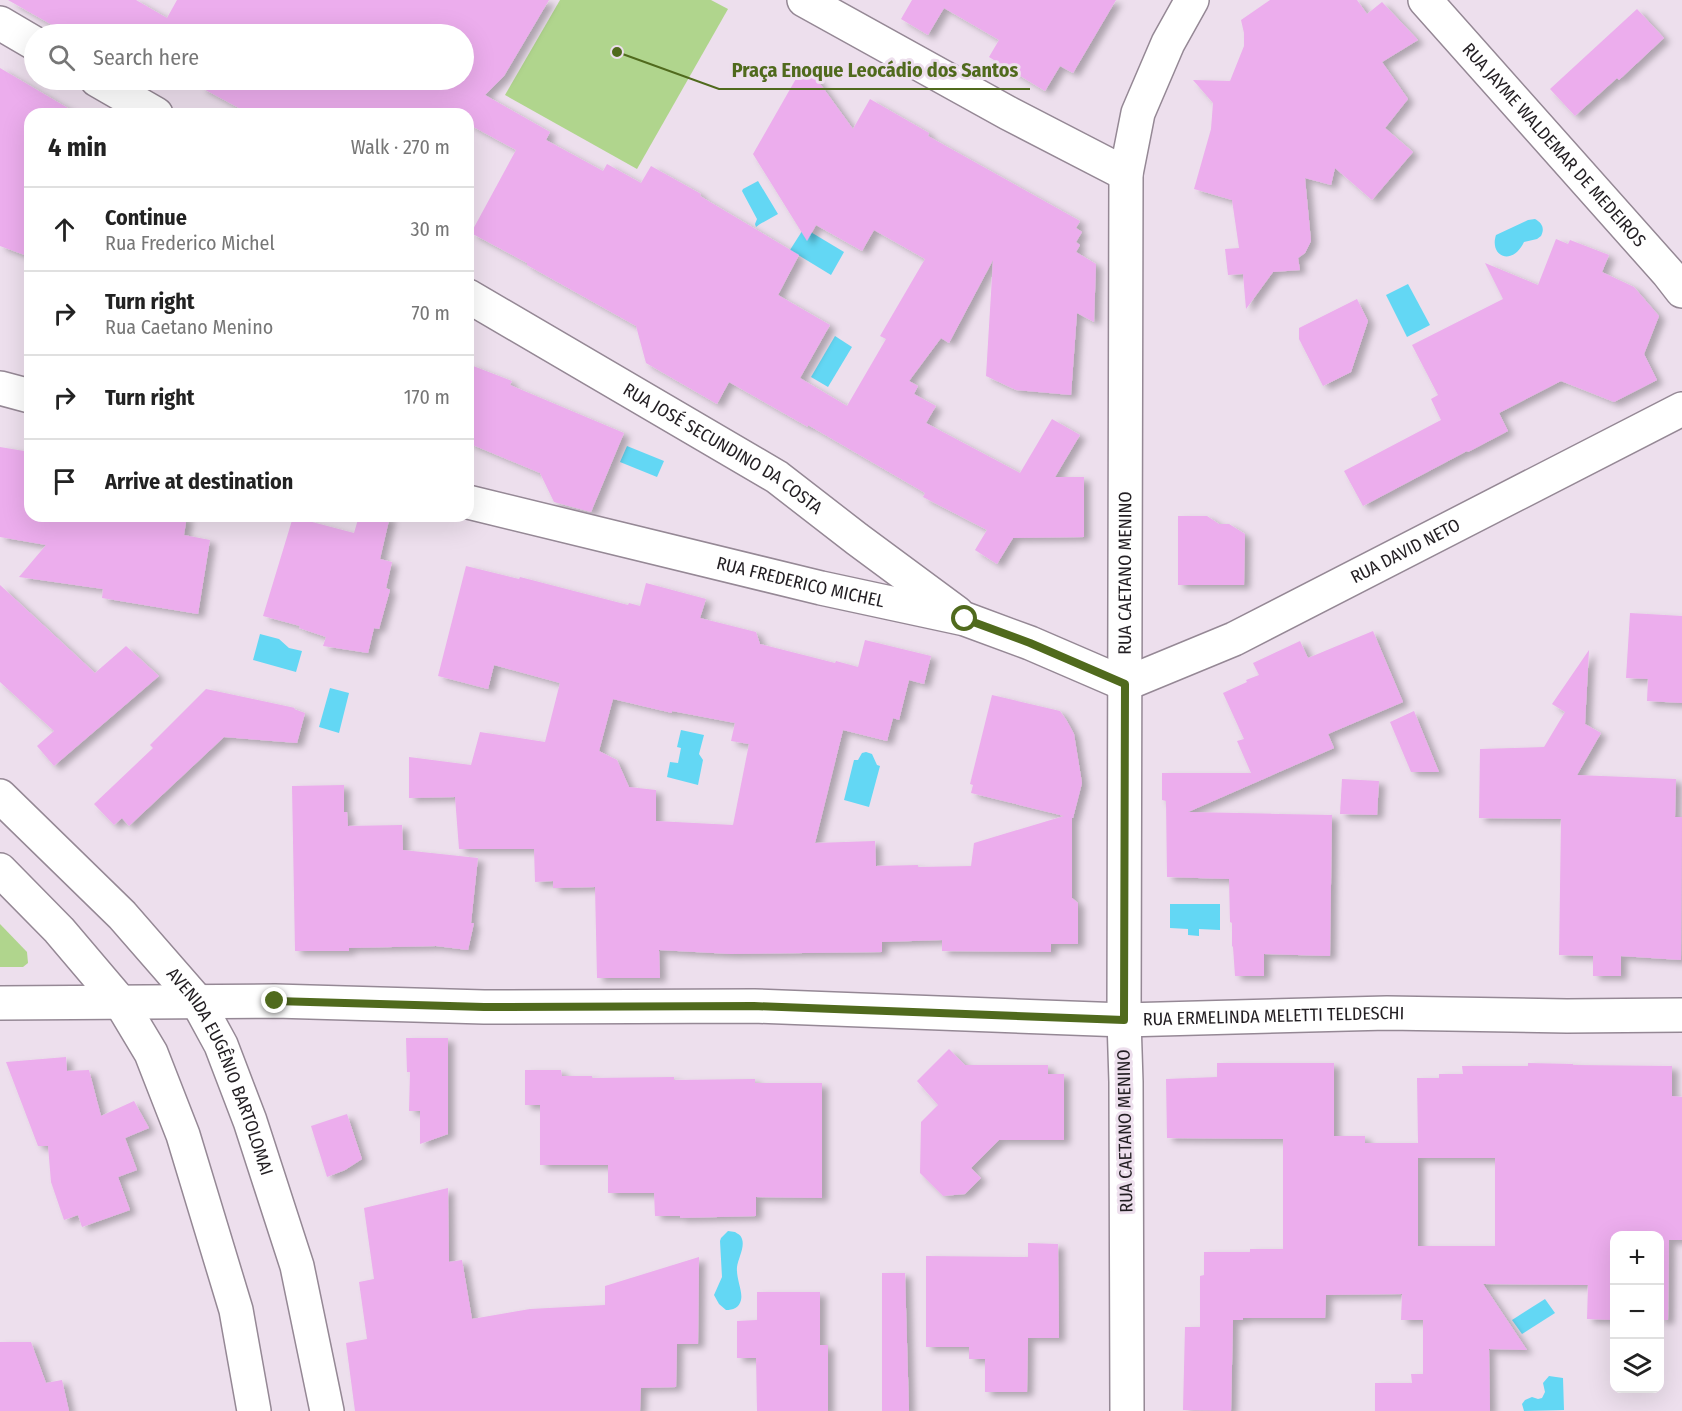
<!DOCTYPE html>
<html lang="en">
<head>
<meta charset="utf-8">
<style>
  :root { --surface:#fff; --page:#f2f2f2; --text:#222; --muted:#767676; --line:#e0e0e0 }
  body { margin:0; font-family:"Fira Sans Condensed",sans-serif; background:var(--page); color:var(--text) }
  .controls { position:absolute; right:18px; bottom:18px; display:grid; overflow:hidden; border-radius:12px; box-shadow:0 6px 24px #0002 }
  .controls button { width:54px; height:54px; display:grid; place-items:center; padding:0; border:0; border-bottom:2px solid var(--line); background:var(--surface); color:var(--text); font:30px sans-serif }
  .stop { position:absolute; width:18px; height:18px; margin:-14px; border:4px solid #506a1d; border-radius:50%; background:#fff }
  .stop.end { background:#506a1d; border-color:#fff; box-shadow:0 2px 6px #0008 }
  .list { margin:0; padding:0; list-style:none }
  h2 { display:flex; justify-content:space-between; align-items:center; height:78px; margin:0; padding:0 24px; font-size:26px }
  h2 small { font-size:20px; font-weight:400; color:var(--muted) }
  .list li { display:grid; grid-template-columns:39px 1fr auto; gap:18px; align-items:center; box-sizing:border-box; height:84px; padding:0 24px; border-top:2px solid var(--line) }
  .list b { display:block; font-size:22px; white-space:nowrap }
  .list p { margin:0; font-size:20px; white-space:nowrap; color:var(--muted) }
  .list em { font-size:20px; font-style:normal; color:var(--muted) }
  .icon { flex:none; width:33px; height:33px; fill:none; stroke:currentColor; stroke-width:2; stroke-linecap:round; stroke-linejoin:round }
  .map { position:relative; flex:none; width:1682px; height:1411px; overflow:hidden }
  .search { position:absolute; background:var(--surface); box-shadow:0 6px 24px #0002; left:24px; top:24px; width:450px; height:66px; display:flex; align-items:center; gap:15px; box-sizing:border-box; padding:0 21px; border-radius:33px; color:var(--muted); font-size:22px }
  .panel { position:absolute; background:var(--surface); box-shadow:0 6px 24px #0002; left:24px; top:108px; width:450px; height:414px; border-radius:18px }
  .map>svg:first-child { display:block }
  .green { fill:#b0d58d }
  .water { fill:#63d7f4 }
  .building { fill:#ecaded; fill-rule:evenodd; filter:url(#shadow) }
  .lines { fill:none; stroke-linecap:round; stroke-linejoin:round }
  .minor-casing { stroke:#958895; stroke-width:36 }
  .tertiary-casing { stroke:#958895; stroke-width:36 }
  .minor { stroke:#fff; stroke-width:33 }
  .tertiary { stroke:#fff; stroke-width:33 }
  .route { stroke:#506a1d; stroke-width:8 }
  .labels { text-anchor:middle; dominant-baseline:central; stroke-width:6; stroke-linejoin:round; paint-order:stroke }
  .street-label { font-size:18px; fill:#221e22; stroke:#eddfed }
  .leader { fill:none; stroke:#506a1d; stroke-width:2 }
  .callout-dot { fill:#506a1d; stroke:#eddfed; stroke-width:2 }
  .callout-label { font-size:20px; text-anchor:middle; font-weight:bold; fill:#506a1d; stroke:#eddfed; stroke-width:6; stroke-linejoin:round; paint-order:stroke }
</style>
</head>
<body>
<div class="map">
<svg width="1682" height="1411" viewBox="0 0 1682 1411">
  <defs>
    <filter id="shadow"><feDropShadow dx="6" dy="4" stdDeviation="3" flood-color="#0004"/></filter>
  </defs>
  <rect width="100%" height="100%" fill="#eddfed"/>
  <!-- green -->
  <g class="green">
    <path d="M560,0H711L728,9L637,169L505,95Z"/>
    <path d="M0,924L27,952L28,963L23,967H0Z"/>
  </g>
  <!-- water -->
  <g class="water">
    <path d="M758,181L778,214L760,224L756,227L755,224L757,219L742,191L743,189Z"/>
    <path d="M1535,219C1542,223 1545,228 1541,236L1537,239L1524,242C1512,267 1489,256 1496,235L1528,220Z"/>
    <path d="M804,228L844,252L831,275L790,250Z"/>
    <path d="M1408,284L1430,325L1407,337L1386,295Z"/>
    <path d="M835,336L852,347L828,387L811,377Z"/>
    <path d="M627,446L664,461L657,477L620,462Z"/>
    <path d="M260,634L279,639L289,648L302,651L296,672L253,660Z"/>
    <path d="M330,688L349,693L339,733L319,727Z"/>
    <path d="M681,730L704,735L699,754L703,760L698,785L667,777L670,762L678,763L681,748L677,747Z"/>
    <path d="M866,752L872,754L877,765L880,766L869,807L844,800L854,760H858L862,753Z"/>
    <path d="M1170,904H1220V930L1199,929V936L1188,935V929L1170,928Z"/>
    <path d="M728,1231L735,1232C738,1234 741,1235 742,1239C745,1247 738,1259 737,1267C736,1279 743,1291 741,1300C739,1308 733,1310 726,1310L719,1304L714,1295L722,1277L720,1241L721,1238Z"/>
    <path d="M1545,1299L1555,1313L1522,1334L1512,1320Z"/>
    <path d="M1549,1376L1563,1378L1564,1410L1524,1411L1522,1404L1525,1400L1532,1397L1538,1399L1542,1398L1545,1392L1543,1383Z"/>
  </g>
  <!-- building -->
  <g class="building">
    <path d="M8,0H136L167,18L177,0H549L504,76L485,95L550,132L546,140L603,171L607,164L641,183L651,166L701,194L700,196L799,255L778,295L830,325L800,378L847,406L886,339L880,336L925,259L874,230L862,251L816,225L807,241L753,154L805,63L853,129L870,99L929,133L928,136L1080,221L1076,228L1082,232L1076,242L1080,245L1076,252L1096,264L1094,322L1077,313L1071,395L1016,390L986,376L993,260L949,343L941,338L909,381L918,386L914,394L936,406L926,423L1020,473L1052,419L1080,435L1055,477H1084V537L1013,538L997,564L975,550L987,530L923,497L925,493L808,425V427L729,382L717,404L646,363L636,326L527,265V263L471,233L516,150L468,124V114H250L200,87L205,80H464V34H68Z"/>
    <path d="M912,0H1116L1073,73L1060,66L1045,91L989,57L999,40L944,8L928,35L901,19Z"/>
    <path d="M1270,0H1357L1367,14L1382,2L1418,40L1382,62L1408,99L1385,128L1413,152L1372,200L1335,168L1331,185L1305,178L1311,241L1305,253L1298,258L1300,270L1273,272L1246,309L1243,274L1228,275L1225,249L1239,248L1232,200L1194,189L1211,129L1213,103L1193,80L1230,81L1244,46V33L1241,20Z"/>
    <path d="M1637,9L1664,38L1619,80L1617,78L1575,116L1550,89Z"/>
    <path d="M0,68L78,114H30V257L0,246Z"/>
    <path d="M1556,239L1568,244L1570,240L1609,255L1602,272L1634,287L1659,316L1644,354L1657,380L1614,402L1561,381L1499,413L1508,431L1468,452L1467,451L1363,506L1344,471L1441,420L1431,399L1438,395L1412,345L1503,299L1485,263L1538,285Z"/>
    <path d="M1357,299L1368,321L1351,372L1323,386L1299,339V328Z"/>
    <path d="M468,364L512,381L510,385L624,433L591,512L554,502L540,473L468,443Z"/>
    <path d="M0,447L30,452V516H187L184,535L210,540L198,614L102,598L103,589L19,577L46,545L0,537Z"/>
    <path d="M359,516H390L380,559L392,562L386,588L390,590L379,629L374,628L368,653L323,646L326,637L299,628L300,626L263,616L293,517L354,533Z"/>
    <path d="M1178,516H1207L1219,524H1229L1245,534L1244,585H1178Z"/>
    <path d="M466,566L519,579L520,577L628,605L629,603L640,606L646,583L706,599L700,618L756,632L760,644L835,663L836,661L858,667L865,640L931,656L924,684L909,680L899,720L893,718L887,741L843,730L815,843L875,841L876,866L918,865V867L971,866L974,843L1064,816L971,793L973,785L970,784L992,695L1060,711L1067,721L1074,734L1082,783L1073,818H1072V898L1078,903V944H1051V952L942,951V940L882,942V952L731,954L659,950L660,978H597L595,887L553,888V881L535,882L534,849H459L455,797L409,798V757L471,765L480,732L545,742L560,683L494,665L488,689L438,676ZM613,699L672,713V711L735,723L731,741L749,744L733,825L656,821V790L629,787L617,760L599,751Z"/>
    <path d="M0,585L95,673L126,646L159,676L54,766L37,746L54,731L0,682Z"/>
    <path d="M1630,613L1682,616V703L1647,701L1648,679L1626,678Z"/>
    <path d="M1373,631L1403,702L1328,734L1334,748L1188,812L1332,815L1330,956L1264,954V976H1235L1233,947L1232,946V923L1230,922L1229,879L1167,877L1166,801L1162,800V773H1251L1237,741L1244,739L1223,693L1247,682L1246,680L1259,675L1253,663L1300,641L1308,658Z"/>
    <path d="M1589,650L1585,724L1601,733L1577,775L1676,779L1675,817H1682L1681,960L1621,956V976H1593V956L1559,955L1561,819L1479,818L1480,749L1544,747L1565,712L1552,704Z"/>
    <path d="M206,689L295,708L294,709L305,713L297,743L224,737L129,826L122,818L114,825L94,804L153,748L150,745Z"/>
    <path d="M1414,711L1439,772H1411L1390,722Z"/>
    <path d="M1342,779L1379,781L1377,815L1340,814Z"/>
    <path d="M344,785V812H347L348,826L402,825L403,850L478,858L471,923H474L468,950L436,946L349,948V951H295L292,786Z"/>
    <path d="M406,1038H448V1134L420,1144V1111H409L410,1072H407Z"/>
    <path d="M949,1049L965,1065H1048V1074H1064V1140H999L971,1168L981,1178L965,1194L943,1196L920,1173L921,1122L938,1105L917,1081Z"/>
    <path d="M66,1057L67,1071L89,1070L101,1116L134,1101L149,1128L125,1138L137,1170L118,1177L130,1210L82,1227L78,1215L64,1220L51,1182L48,1146H38L6,1062Z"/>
    <path d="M1217,1063H1334V1136H1365V1143H1418L1417,1078H1439V1074H1463L1462,1066H1528V1063L1573,1064V1065L1672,1066V1096L1682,1097V1240H1669L1668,1320H1659V1236H1614V1320L1587,1319L1588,1285L1483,1284L1527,1350L1489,1349L1490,1411H1375V1383H1412L1411,1374H1423V1320H1401L1402,1294L1326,1295L1325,1318H1243V1320H1233L1231,1411L1183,1410L1185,1327H1200V1276L1204,1275V1252H1250V1249H1283V1139L1167,1138L1166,1079L1217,1077ZM1418,1158H1495V1246H1418Z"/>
    <path d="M525,1070H561L562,1076H592V1078L674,1077V1080L755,1079V1083H822V1198L756,1197V1216L680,1218V1216H655L654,1193H608V1165H540V1105H525Z"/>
    <path d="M347,1114L362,1159L345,1170L327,1177L311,1126Z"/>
    <path d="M448,1188L449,1262L462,1260L472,1319L530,1309L605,1305V1286L699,1257L698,1344H677L676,1387L641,1388L640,1411H355L346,1343L367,1339L359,1282L374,1279L364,1208Z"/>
    <path d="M1028,1243L1058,1244L1059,1338H1028L1027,1392H985V1359H969V1347H926V1256L1028,1257Z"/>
    <path d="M882,1273H905L909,1411H882Z"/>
    <path d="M757,1292H820V1345H828V1411H757L756,1358H737V1321L757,1320Z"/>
    <path d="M0,1342H31L46,1383L62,1380L69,1411H0Z"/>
  </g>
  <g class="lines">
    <!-- minor casing -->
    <g class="minor-casing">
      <g id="minor">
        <path d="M804,0L1008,113L1126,174"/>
        <path id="s1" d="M1425,0L1668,273L1682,291"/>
        <path d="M0,23L34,43"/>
        <path d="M97,80L156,114"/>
        <path id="s2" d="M468,296L777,477L857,539L957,613"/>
        <path d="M0,388L30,396"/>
        <path id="s3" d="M468,502L821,588L965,619L1030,643L1125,684L1234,639L1682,409"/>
        <path id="s4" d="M0,1003L275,1001L484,1007L754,1006L1124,1020L1387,1013L1567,1016L1682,1015"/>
        <path id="s5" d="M1127,1411L1126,1082L1124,1020L1126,174L1138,113L1168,43L1192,0"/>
      </g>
    </g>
    <!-- tertiary casing -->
    <g class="tertiary-casing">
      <g id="tertiary">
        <path id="s6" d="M0,796L122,915L197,1001L221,1045L250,1121L297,1266L327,1411"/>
        <path d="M0,870L59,930L121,1003L151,1053L183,1135L236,1310L254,1411"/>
      </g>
    </g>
    <!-- minor -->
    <use href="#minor" class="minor"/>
    <!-- tertiary -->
    <use href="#tertiary" class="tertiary"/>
  </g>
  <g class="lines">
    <!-- route -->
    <path class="route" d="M275,1001L484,1007L754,1006L1124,1020L1125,684L1030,643L965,619"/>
  </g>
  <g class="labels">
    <!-- street labels -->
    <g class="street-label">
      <text stroke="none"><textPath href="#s1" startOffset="194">RUA JAYME WALDEMAR DE MEDEIROS</textPath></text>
      <text stroke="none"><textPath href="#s2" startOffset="297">RUA JOSÉ SECUNDINO DA COSTA</textPath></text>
      <text stroke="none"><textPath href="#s3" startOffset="994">RUA DAVID NETO</textPath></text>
      <text stroke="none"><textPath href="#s5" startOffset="838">RUA CAETANO MENINO</textPath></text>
      <text stroke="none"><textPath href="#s3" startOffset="342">RUA FREDERICO MICHEL</textPath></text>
      <text stroke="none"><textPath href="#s4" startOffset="1274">RUA ERMELINDA MELETTI TELDESCHI</textPath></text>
      <text stroke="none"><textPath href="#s6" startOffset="358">AVENIDA EUGÊNIO BARTOLOMAI</textPath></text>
      <text transform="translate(1125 1131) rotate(-91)">RUA CAETANO MENINO</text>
    </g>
  </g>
  <!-- callouts -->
  <path class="leader" d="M617 52L719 89H1030"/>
  <circle class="callout-dot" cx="617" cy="52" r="6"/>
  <g class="callout-label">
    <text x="875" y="77">Praça Enoque Leocádio dos Santos</text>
  </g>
</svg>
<div class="controls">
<button>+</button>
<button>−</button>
<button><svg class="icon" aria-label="layers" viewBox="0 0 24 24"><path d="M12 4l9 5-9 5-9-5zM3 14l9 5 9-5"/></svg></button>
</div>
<div class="stop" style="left:965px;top:619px"></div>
<div class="stop end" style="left:275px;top:1001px"></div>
<div class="search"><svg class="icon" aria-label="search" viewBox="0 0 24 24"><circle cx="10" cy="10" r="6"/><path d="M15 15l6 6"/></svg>Search here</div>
<section class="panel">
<h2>4 min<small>Walk · 270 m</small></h2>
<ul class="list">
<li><svg class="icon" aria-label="ahead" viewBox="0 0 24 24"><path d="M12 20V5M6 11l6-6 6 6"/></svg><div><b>Continue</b><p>Rua Frederico Michel</p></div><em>30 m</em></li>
<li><svg class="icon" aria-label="right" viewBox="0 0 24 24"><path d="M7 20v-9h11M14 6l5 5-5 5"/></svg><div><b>Turn right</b><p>Rua Caetano Menino</p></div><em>70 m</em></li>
<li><svg class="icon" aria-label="right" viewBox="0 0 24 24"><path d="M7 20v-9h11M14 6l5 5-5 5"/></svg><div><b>Turn right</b></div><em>170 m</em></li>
<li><svg class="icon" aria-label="arrive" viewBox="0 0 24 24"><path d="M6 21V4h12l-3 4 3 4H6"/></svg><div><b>Arrive at destination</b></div></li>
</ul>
</section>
</div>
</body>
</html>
